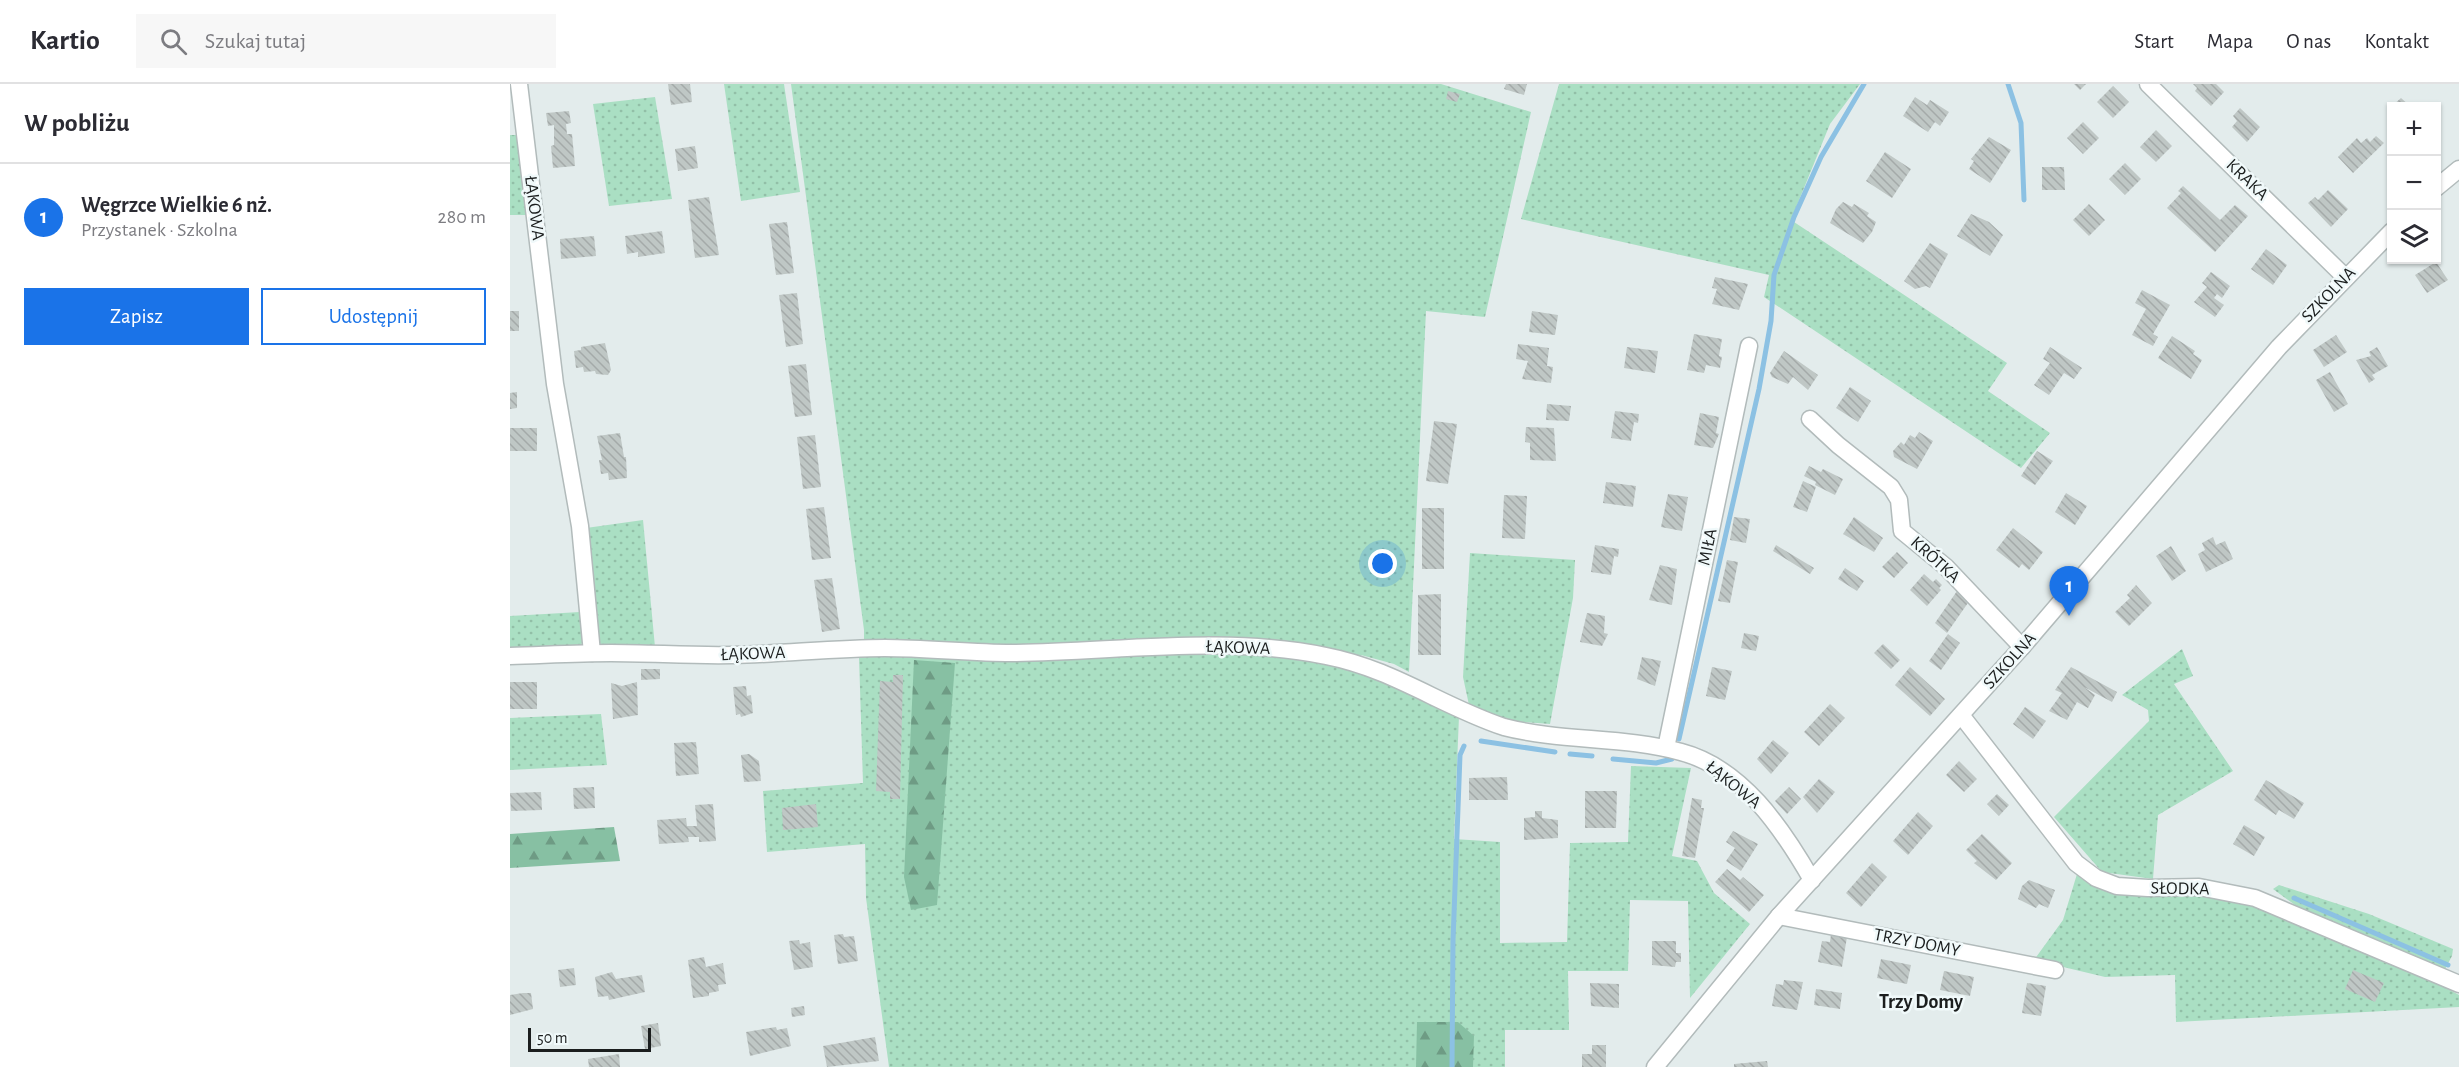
<!DOCTYPE html>
<html lang="pl">
<head>
<meta charset="utf-8">
<style>
  :root { --surface:#fff; --page:#f7f7f7; --text:#2b2b33; --muted:#7c7c81; --line:#e1e1e2; --accent:#1a73e8 }
  body { margin:0; font-family:"Alegreya Sans",sans-serif; background:var(--page); color:var(--text) }
  .controls { position:absolute; right:18px; top:18px; display:grid; overflow:hidden; border-radius:0px; box-shadow:0 2px 4px #0004 }
  .controls button { width:54px; height:54px; display:grid; place-items:center; padding:0; border:0; border-bottom:2px solid var(--line); background:var(--surface); color:var(--text); font:30px sans-serif }
  .scale { position:absolute; left:18px; bottom:15px; width:123px; box-sizing:border-box; padding-left:6px; border:3px solid #1b1e1e; border-top:0; font-size:16px; line-height:21px; white-space:nowrap; color:#1b1e1e; -webkit-text-stroke:4px #f0f9fa; paint-order:stroke }
  .you { position:absolute; left:873px; top:480px; width:21px; height:21px; margin:-15px; border:4px solid #fff; border-radius:50%; background:#1a73e8; box-shadow:0 0 0 9px #1a73e833 }
  .badge { display:grid; place-items:center; width:39px; height:39px; border-radius:50%; background:var(--accent); color:#fff; font-size:20px; font-weight:700 }
  .pin { position:absolute; translate:-50% -50px; filter:drop-shadow(0 2px 3px #0008) }
  .pin::after { content:''; position:absolute; top:32px; width:21px; height:18px; background:inherit; clip-path:polygon(0 0,100% 0,50% 100%) }
  .list { margin:0; padding:0; list-style:none }
  h2 { display:flex; justify-content:space-between; align-items:center; height:78px; margin:0; padding:0 24px; font-size:26px }
  h2 small { font-size:20px; font-weight:400; color:var(--muted) }
  .list li { display:grid; grid-template-columns:39px 1fr auto; gap:18px; align-items:center; box-sizing:border-box; height:108px; padding:0 24px; border-top:2px solid var(--line) }
  .list b { display:block; font-size:22px; white-space:nowrap }
  .list p { margin:0; font-size:20px; white-space:nowrap; color:var(--muted) }
  .list em { font-size:20px; font-style:normal; color:var(--muted) }
  .actions { display:flex; gap:12px; padding:18px 24px }
  .actions a { flex:1; padding:14px 0; border:2px solid var(--accent); border-radius:0px; text-align:center; font-size:21px; color:var(--accent) }
  .actions .main { background:var(--accent); color:#fff }
  .icon { flex:none; width:33px; height:33px; fill:none; stroke:currentColor; stroke-width:2; stroke-linecap:round; stroke-linejoin:round }
  .map { position:relative; flex:none; width:1949px; height:983px; overflow:hidden }
  header { display:flex; align-items:center; gap:36px; box-sizing:border-box; height:84px; padding:0 30px; background:var(--surface); border-bottom:2px solid var(--line) }
  header strong { font-size:28px }
  nav { display:flex; gap:33px; margin-inline-start:auto; font-size:21px }
  .search { width:420px; height:54px; background:var(--page); display:flex; align-items:center; gap:15px; box-sizing:border-box; padding:0 21px; border-radius:0px; color:var(--muted); font-size:22px }
  main { display:flex }
  aside { flex:1; background:var(--surface) }
  .map>svg:first-child { display:block }
  .grass { fill:url(#grass-dots) }
  .forest { fill:url(#forest-firs) }
  .lines { fill:none; stroke-linecap:round; stroke-linejoin:round }
  .stream { stroke:#8cc1e3; stroke-width:5 }
  .building { fill:url(#building-back-hatch) }
  .minor-casing { stroke:#b2bbbb; stroke-width:19 }
  .minor { stroke:#fff; stroke-width:16 }
  .labels { text-anchor:middle; dominant-baseline:central; stroke-width:5; stroke-linejoin:round; paint-order:stroke }
  .street-label { font-size:18px; fill:#1b1e1e; stroke:#f0f9fa }
  .neighbourhood-label { font-size:20px; font-weight:bold; fill:#1b1e1e; stroke:#f0f9fa }
</style>
</head>
<body>
<header>
<strong>Kartio</strong>
<div class="search"><svg class="icon" aria-label="search" viewBox="0 0 24 24"><circle cx="10" cy="10" r="6"/><path d="M15 15l6 6"/></svg>Szukaj tutaj</div>
<nav><a>Start</a><a>Mapa</a><a>O nas</a><a>Kontakt</a></nav>
</header>
<main>
<aside>
<h2>W pobliżu<small></small></h2>
<ul class="list">
<li><span class="badge">1</span><div><b>Węgrzce Wielkie 6 nż.</b><p>Przystanek · Szkolna</p></div><em>280 m</em></li>
</ul>
<div class="actions"><a class="main">Zapisz</a><a>Udostępnij</a></div>
</aside>
<div class="map">
<svg width="1949" height="983" viewBox="0 0 1949 983">
  <defs>
    <pattern id="grass-dots" width="8" height="8" patternUnits="userSpaceOnUse" patternTransform="scale(1.5)"><rect width="8" height="8" fill="#aadfc3"/><path d="M2 2h.1M6 6h.1" fill="none" stroke="#92bfa7" stroke-width="1.8" stroke-linecap="round"/></pattern>
    <pattern id="forest-firs" width="22" height="20" patternUnits="userSpaceOnUse" patternTransform="scale(1.5)"><rect width="22" height="20" fill="#87c0a3"/><path d="M5 1l3.5 6h-7zM16 11l3.5 6h-7z" fill="#6e9b84"/></pattern>
    <pattern id="building-back-hatch" width="6" height="6" patternUnits="userSpaceOnUse" patternTransform="scale(1.5)"><rect width="6" height="6" fill="#bfc7c5"/><path d="M-1 5l2 2M0 0l6 6M5-1l2 2" fill="none" stroke="#a4aaa9"/></pattern>
  </defs>
  <rect width="100%" height="100%" fill="#e3ecec"/>
  <!-- grass -->
  <g class="grass">
    <path d="M214,0H274L290,108L231,117Z"/>
    <path d="M281,0H931L1021,28L975,233L916,227L899,588L884,580L851,571L865,595L949,632L944,755L990,758V859L1057,858L1060,759L1118,758L1121,682L1181,684L1162,772L1187,777L1204,809L1240,840L1180,914L1178,817L1120,816L1118,887H1058L1059,946H995V983H379L356,814L355,760L257,768L253,707L353,699L349,573H354V546Z"/>
    <path d="M1049,0H1350L1320,40L1281,136L1497,279L1478,307L1540,349L1511,384L1254,213L1259,191L1011,135Z"/>
    <path d="M145,13L162,115L99,122L83,20Z"/>
    <path d="M0,51H10L20,131H0Z"/>
    <path d="M133,436L145,563L97,564L88,558L76,444Z"/>
    <path d="M960,469L1065,476L1063,514L1040,640L1000,637L959,621L953,593Z"/>
    <path d="M70,528L74,557L67,565L0,566V532Z"/>
    <path d="M1672,565L1683,592L1664,600L1723,687L1648,731L1643,795L1592,788L1544,733L1639,637L1638,626L1612,611Z"/>
    <path d="M91,630L97,681L0,686V634Z"/>
    <path d="M1567,790L1572,795L1621,811L1690,808L1744,818L1917,893L1949,911V923L1666,938L1665,891L1595,893L1524,876L1553,836Z"/>
    <path d="M1769,801L1859,830L1943,865L1942,872L1934,887L1785,821L1763,805Z"/>
  </g>
  <!-- forest -->
  <g class="forest">
    <path d="M404,576L445,579L427,821L401,826L394,793Z"/>
    <path d="M104,743L110,777L0,784V750Z"/>
    <path d="M907,938H948L964,952L963,983H906Z"/>
  </g>
  <g class="lines">
    <!-- stream -->
    <g class="stream">
      <path d="M1498,0L1511,39L1514,116"/>
      <path d="M1169,655L1249,305L1261,237L1264,191L1284,133L1311,73L1354,0"/>
      <path d="M971,657L1045,668"/>
      <path d="M1060,670L1082,672"/>
      <path d="M1103,675L1146,679L1162,675"/>
      <path d="M1784,814L1938,881"/>
      <path d="M942,983L943,857L950,671L954,662"/>
    </g>
  </g>
  <!-- building -->
  <g class="building">
    <path d="M158,0H180L182,18L161,21Z"/>
    <path d="M996,0H1017L1014,11L994,5Z"/>
    <path d="M1564,0H1576L1570,6Z"/>
    <path d="M1683,0H1706L1714,8L1701,22L1685,7L1687,4Z"/>
    <path d="M1603,2L1619,18L1603,34L1587,18Z"/>
    <path d="M938,7L950,10L947,18L936,15Z"/>
    <path d="M1405,13L1417,21L1420,16L1439,28L1430,42L1425,38L1418,48L1393,32Z"/>
    <path d="M1891,14L1900,22H1882Z"/>
    <path d="M1730,24L1750,43L1737,58L1722,43L1727,37L1723,32Z"/>
    <path d="M59,27L61,39L56,40L57,50H62L65,82L43,84L41,62L44,61V41L38,42L36,29Z"/>
    <path d="M1573,38L1589,54L1573,70L1557,54Z"/>
    <path d="M1646,46L1662,62L1646,78L1630,63Z"/>
    <path d="M1866,52L1874,59L1843,89L1828,73L1847,54L1851,59L1857,54L1860,58Z"/>
    <path d="M1479,53L1501,66L1480,99L1459,85L1464,77L1461,75Z"/>
    <path d="M185,62L188,84L168,87L165,65Z"/>
    <path d="M1375,68L1401,85L1382,114L1356,97Z"/>
    <path d="M1615,79L1631,95L1615,111L1599,95Z"/>
    <path d="M1532,83H1554L1555,106H1532Z"/>
    <path d="M1673,102L1710,136L1725,121L1738,132L1705,168L1657,124L1671,109L1668,107Z"/>
    <path d="M1818,106L1838,125L1821,143L1798,119L1805,113L1808,116Z"/>
    <path d="M199,113L209,171L185,174L178,116Z"/>
    <path d="M1333,118L1342,123L1344,120L1359,129L1357,132L1366,138L1362,148L1353,159L1320,139L1326,125Z"/>
    <path d="M1579,120L1595,136L1579,152L1563,136Z"/>
    <path d="M1461,130L1479,138L1493,151L1480,172L1447,152Z"/>
    <path d="M277,138L284,189L266,191L259,140Z"/>
    <path d="M152,147L155,169L128,173V168L117,170L115,152Z"/>
    <path d="M84,152L86,172L51,175L50,155Z"/>
    <path d="M1420,159L1438,170L1420,204L1416,202L1405,205L1394,197Z"/>
    <path d="M1756,165L1777,181L1763,201L1741,185Z"/>
    <path d="M1926,178L1938,196L1917,209L1905,191Z"/>
    <path d="M1701,188L1720,202L1712,214L1707,210L1704,214L1714,221L1705,233L1684,218L1697,203L1692,199Z"/>
    <path d="M1205,193L1238,200L1229,226L1202,220L1207,205L1202,204Z"/>
    <path d="M1632,206L1660,221L1643,250L1648,253L1643,262L1622,251L1636,225L1625,219Z"/>
    <path d="M287,209L293,260L276,263L269,211Z"/>
    <rect x="0" y="227" width="9" height="20"/>
    <path d="M1022,227L1048,231L1045,251L1019,248Z"/>
    <path d="M1184,250L1212,255L1209,272L1212,273L1210,284L1196,281L1194,289L1177,286Z"/>
    <path d="M1826,251L1837,268L1814,283L1803,266Z"/>
    <path d="M1662,252L1685,267L1683,270L1692,276L1681,295L1648,274Z"/>
    <path d="M95,259L101,286L98,291L86,290L85,287L74,288L73,283L66,284L64,267L71,266V263Z"/>
    <path d="M1008,260L1039,264L1037,282L1043,283L1041,299L1012,295L1018,277L1006,275Z"/>
    <path d="M1117,263L1148,267L1145,289L1114,284Z"/>
    <path d="M1540,263L1572,284L1564,295L1554,289L1539,311L1524,301L1540,279L1533,275Z"/>
    <path d="M1867,263L1878,282L1862,291L1865,295L1859,299L1846,276L1861,272L1859,268Z"/>
    <path d="M1274,267L1308,291L1298,306L1283,293L1278,300L1262,293L1260,289Z"/>
    <path d="M296,280L302,331L285,333L278,282Z"/>
    <path d="M1820,288L1838,320L1824,328L1806,296Z"/>
    <path d="M1340,303L1361,317L1348,338L1326,324Z"/>
    <path d="M7,308V324L0,325V309Z"/>
    <path d="M1037,320L1061,322L1059,337L1036,336Z"/>
    <path d="M1105,327L1129,330L1128,339L1124,338L1121,357L1101,354Z"/>
    <path d="M1190,329L1209,333L1206,349L1209,350L1203,364L1184,361Z"/>
    <path d="M924,337L947,340L938,400L916,397Z"/>
    <path d="M1016,343L1044,344L1046,377L1020,376V359L1015,358Z"/>
    <rect x="0" y="344" width="27" height="23"/>
    <path d="M1409,348L1423,357L1407,385L1384,373L1383,367L1391,358L1394,361L1400,351L1405,354Z"/>
    <path d="M110,349L114,373H116L117,394L99,396L98,389L91,390L89,376H92L87,352Z"/>
    <path d="M305,351L311,403L293,405L287,353Z"/>
    <path d="M1527,367L1543,377L1525,401L1511,392Z"/>
    <path d="M1299,382L1311,388L1313,385L1333,395L1325,411L1305,401L1306,398L1294,392Z"/>
    <path d="M1293,397L1306,403L1297,428L1283,423Z"/>
    <path d="M1096,398L1126,402L1123,423L1093,419Z"/>
    <path d="M1556,409L1577,422L1565,441L1545,428Z"/>
    <path d="M1158,410L1178,413L1172,447L1151,443Z"/>
    <path d="M994,411L1017,412L1015,455L992,454Z"/>
    <path d="M314,423L321,474L302,476L296,425Z"/>
    <rect x="912" y="424" width="22" height="61"/>
    <path d="M1224,433L1240,435L1236,459L1220,456Z"/>
    <path d="M1344,433L1373,454L1364,468L1333,450Z"/>
    <path d="M1503,444L1533,468L1519,486L1512,480L1509,484L1486,466Z"/>
    <path d="M1703,453L1706,461L1715,457L1723,475L1696,488L1688,470L1695,466L1692,459Z"/>
    <path d="M1085,461L1109,465L1108,473L1104,472L1101,491L1081,488Z"/>
    <path d="M1266,461L1304,484L1300,490L1263,467Z"/>
    <path d="M1661,462L1676,487L1662,497L1646,472Z"/>
    <path d="M1387,468L1398,479L1384,494L1372,483Z"/>
    <path d="M1217,476L1228,478L1220,519L1208,517Z"/>
    <path d="M1150,481L1167,485L1162,521L1139,516Z"/>
    <path d="M1335,484L1354,497L1347,507L1328,495Z"/>
    <path d="M1414,490L1423,498L1426,495L1432,501L1429,504L1431,506L1417,522L1400,506Z"/>
    <path d="M322,494L330,545L312,548L304,496Z"/>
    <path d="M1626,501L1642,519L1619,542L1605,528L1620,514L1617,511Z"/>
    <path d="M1447,507L1460,516L1437,549L1425,539Z"/>
    <path d="M931,510V571H908V511Z"/>
    <path d="M1077,529L1095,532L1094,549L1098,550L1092,562L1070,558Z"/>
    <path d="M1234,549L1249,552L1246,567L1231,564Z"/>
    <path d="M1438,550L1450,559L1431,586L1419,577Z"/>
    <path d="M1373,560L1390,576L1381,585L1364,569Z"/>
    <path d="M1132,573L1151,577L1145,602L1127,595Z"/>
    <path d="M1202,583L1222,587L1215,616L1196,612Z"/>
    <path d="M1400,583L1435,615L1420,632L1385,601Z"/>
    <path d="M1561,583L1607,608L1602,618L1574,603L1585,611L1578,624L1567,618L1557,636L1539,627L1552,609L1545,606Z"/>
    <path d="M131,585H150V595L131,596Z"/>
    <path d="M383,591H393L390,715H380V708L366,707L370,597L383,598Z"/>
    <rect x="0" y="598" width="27" height="27"/>
    <path d="M127,598L128,631L103,635L101,599L112,602Z"/>
    <path d="M236,602L237,612L241,611L243,629L231,633L230,630L226,631L223,603Z"/>
    <path d="M1320,620L1335,634L1309,662L1294,648Z"/>
    <path d="M1515,623L1536,637L1523,655L1503,640Z"/>
    <path d="M1263,656L1279,669L1261,690L1247,675Z"/>
    <path d="M186,658L189,690L166,692L164,659Z"/>
    <path d="M239,670L249,677L251,697L234,698L231,671Z"/>
    <path d="M1449,677L1467,695L1454,708L1436,691Z"/>
    <path d="M997,693L998,716H959V694Z"/>
    <path d="M1309,695L1325,708L1307,729L1293,713Z"/>
    <path d="M1756,696L1794,719L1784,735L1769,726L1766,731L1744,716Z"/>
    <path d="M84,703L85,724L64,725L63,704Z"/>
    <path d="M1279,703L1291,715L1277,730L1265,717Z"/>
    <path d="M1075,707H1107L1106,744H1075Z"/>
    <path d="M31,708L32,726L1,727L0,709Z"/>
    <path d="M1487,710L1499,721L1489,732L1477,720Z"/>
    <path d="M1182,714L1192,716L1191,724H1194L1185,774L1172,772Z"/>
    <path d="M203,720L206,757L189,758V753H178L179,758L149,760L147,736L176,734L177,742H187L185,721Z"/>
    <path d="M306,720L308,743L273,746L272,724Z"/>
    <path d="M1025,727H1032V734L1048,736V754L1014,756V734L1025,733Z"/>
    <path d="M1408,728L1423,742L1398,771L1383,757Z"/>
    <path d="M1734,741L1755,753L1744,772L1723,760Z"/>
    <path d="M1223,747L1248,760L1231,787L1216,777L1225,764L1216,758Z"/>
    <path d="M1472,750L1502,779L1486,796L1464,779L1467,777L1456,766Z"/>
    <path d="M1362,779L1377,793L1351,823L1336,809Z"/>
    <path d="M1217,785L1230,796L1233,793L1254,811L1239,828L1205,798Z"/>
    <path d="M1519,796L1545,806L1538,824L1529,820L1526,824L1508,815L1512,802Z"/>
    <path d="M333,850L334,853L344,852L348,877L328,880L324,851Z"/>
    <path d="M1321,850L1337,853L1332,883L1308,878L1312,857L1320,858Z"/>
    <path d="M289,856L290,860L300,858L303,883L284,886L279,857Z"/>
    <path d="M1142,857H1166V869H1171V878H1166L1165,883L1142,881Z"/>
    <path d="M194,873L196,883L213,879L216,900L208,901L209,907L199,909V912L183,914L178,876Z"/>
    <path d="M1371,875L1401,881L1397,900L1367,894Z"/>
    <path d="M64,884L66,901L50,903L48,886Z"/>
    <path d="M1843,886L1874,899L1865,918L1835,905Z"/>
    <path d="M1434,887L1464,893L1460,912L1430,906Z"/>
    <path d="M102,888L106,895L132,891L135,908L99,916L98,912L88,913L85,893Z"/>
    <path d="M1274,896L1293,898L1287,926L1262,922L1266,900L1273,901Z"/>
    <path d="M1080,899L1109,900V924L1081,922Z"/>
    <path d="M1517,899L1536,902L1531,932L1512,929Z"/>
    <path d="M1306,905L1332,909L1330,925L1304,921Z"/>
    <path d="M13,909H21L23,925L0,931V911Z"/>
    <path d="M294,922L295,931L282,933L281,924Z"/>
    <path d="M148,939L151,962L135,965L131,942Z"/>
    <path d="M266,943L267,946L277,944L281,962L240,972L236,948Z"/>
    <path d="M365,953L369,977L317,983L313,962Z"/>
    <path d="M1082,961H1096V983H1072V970H1082Z"/>
    <path d="M109,970L110,983H79L78,975Z"/>
    <path d="M1257,977L1258,983H1224V980Z"/>
  </g>
  <g class="lines">
    <!-- minor casing -->
    <g class="minor-casing">
      <g id="minor">
        <path d="M9,0L45,300L70,442L82,569"/>
        <path d="M1638,0L1835,193"/>
        <path d="M1926,104L1949,85"/>
        <path d="M1300,335L1328,361L1381,403L1389,416L1392,447L1436,483L1512,563"/>
        <path d="M0,572C34,571 68,569 101,569C142,569 183,572 223,571C274,570 324,564 375,564C417,564 460,569 502,569C606,568 713,551 816,572C883,585 931,622 994,643C1052,658 1114,652 1171,668C1232,684 1272,744 1302,796"/>
        <path d="M1451,631L1566,779L1586,794L1607,802L1638,804L1689,803L1745,814L1949,900"/>
        <path d="M1156,664L1239,262"/>
        <path d="M1269,832L1545,886"/>
        <path d="M1145,983L1269,832L1512,563L1769,263L1882,147"/>
      </g>
    </g>
    <!-- minor -->
    <use href="#minor" class="minor"/>
  </g>
  <g class="labels">
    <!-- street labels -->
    <g class="street-label">
      <text transform="translate(1737 96) rotate(44)">KRAKA</text>
      <text transform="translate(24 124) rotate(83)">ŁĄKOWA</text>
      <text transform="translate(1819 211) rotate(-46)">SZKOLNA</text>
      <text transform="translate(1198 463) rotate(-78)">MIŁA</text>
      <text transform="translate(1425 476) rotate(42)">KRÓTKA</text>
      <text transform="translate(728 564) rotate(2)">ŁĄKOWA</text>
      <text transform="translate(243 570) rotate(-2)">ŁĄKOWA</text>
      <text transform="translate(1500 577) rotate(-48)">SZKOLNA</text>
      <text transform="translate(1223 701) rotate(39)">ŁĄKOWA</text>
      <text transform="translate(1670 805) rotate(1)">SŁODKA</text>
      <text transform="translate(1407 859) rotate(11)">TRZY DOMY</text>
    </g>
    <!-- neighbourhood labels -->
    <g class="neighbourhood-label">
      <text x="1411" y="918">Trzy Domy</text>
    </g>
  </g>
</svg>
<div class="controls">
<button>+</button>
<button>−</button>
<button><svg class="icon" aria-label="layers" viewBox="0 0 24 24"><path d="M12 4l9 5-9 5-9-5zM3 14l9 5 9-5"/></svg></button>
</div>
<div class="scale">50 m</div>
<div class="you"></div>
<div class="pin badge" style="left:1559px;top:532px">1</div>
</div>
</main>
</body>
</html>
